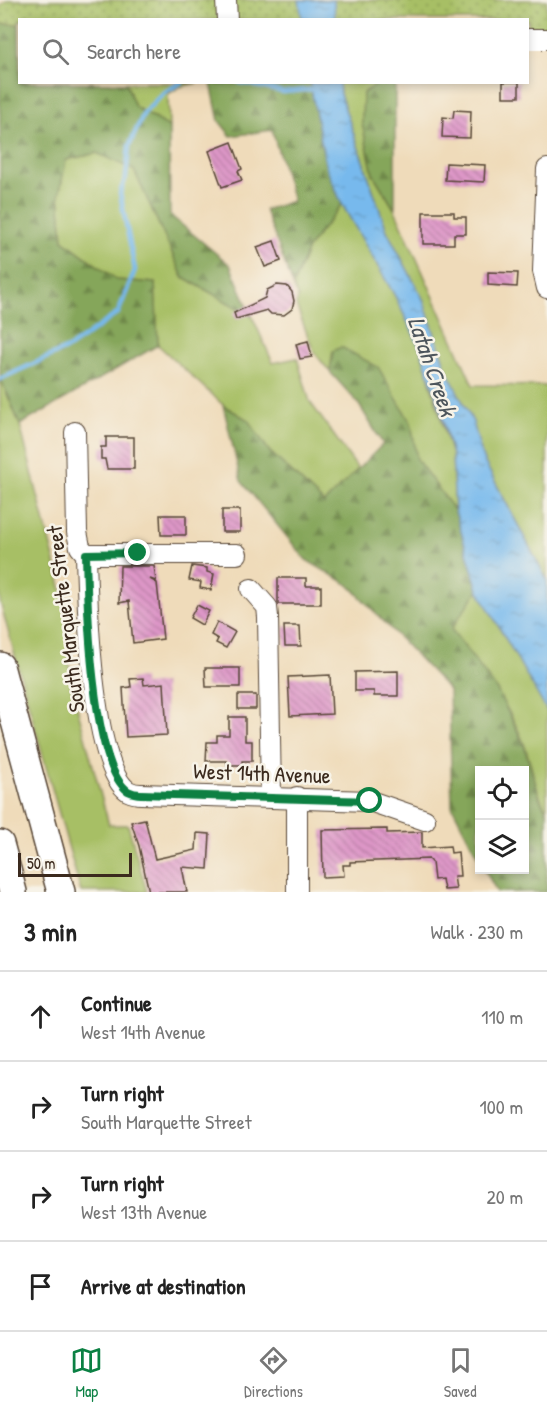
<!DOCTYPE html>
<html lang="en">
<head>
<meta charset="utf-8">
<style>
  :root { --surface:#fff; --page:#f2f2f2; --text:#222; --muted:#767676; --line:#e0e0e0; --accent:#0b8043 }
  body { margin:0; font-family:"Patrick Hand",sans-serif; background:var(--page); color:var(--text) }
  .controls { position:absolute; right:18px; bottom:18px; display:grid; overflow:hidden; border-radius:0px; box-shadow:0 3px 9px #0003 }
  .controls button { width:54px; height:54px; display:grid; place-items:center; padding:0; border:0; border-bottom:2px solid var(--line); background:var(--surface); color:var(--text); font:30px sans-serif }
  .scale { position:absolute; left:18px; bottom:15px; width:114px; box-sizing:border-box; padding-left:6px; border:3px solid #3b2a1e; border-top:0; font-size:16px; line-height:21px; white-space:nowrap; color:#3b2a1e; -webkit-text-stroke:4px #f7f3e8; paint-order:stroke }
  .stop { position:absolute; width:18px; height:18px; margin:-14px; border:4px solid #0b8043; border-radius:50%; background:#fff }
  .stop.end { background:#0b8043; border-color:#fff; box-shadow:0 2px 6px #0008 }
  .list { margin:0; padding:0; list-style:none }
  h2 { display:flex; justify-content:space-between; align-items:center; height:78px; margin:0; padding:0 24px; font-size:26px }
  h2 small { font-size:20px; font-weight:400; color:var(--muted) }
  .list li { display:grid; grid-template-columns:39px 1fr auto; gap:18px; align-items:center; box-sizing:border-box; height:90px; padding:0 24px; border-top:2px solid var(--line) }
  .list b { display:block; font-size:22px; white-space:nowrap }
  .list p { margin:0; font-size:20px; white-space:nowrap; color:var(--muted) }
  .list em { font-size:20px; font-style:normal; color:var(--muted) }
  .icon { flex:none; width:33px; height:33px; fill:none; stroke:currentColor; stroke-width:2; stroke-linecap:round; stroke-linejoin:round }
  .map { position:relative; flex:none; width:547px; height:892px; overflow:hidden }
  .search { position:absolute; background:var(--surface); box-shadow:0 3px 9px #0003; left:18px; right:18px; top:18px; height:66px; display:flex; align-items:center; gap:15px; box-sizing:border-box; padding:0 21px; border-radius:0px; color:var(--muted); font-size:22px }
  .sheet { height:438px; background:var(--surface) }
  nav { display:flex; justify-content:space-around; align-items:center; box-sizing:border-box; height:84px; border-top:2px solid var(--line); background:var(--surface); font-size:16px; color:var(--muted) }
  nav a { display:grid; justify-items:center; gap:3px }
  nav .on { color:var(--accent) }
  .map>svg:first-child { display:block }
  .grass { fill:#a7bf65; stroke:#717442; stroke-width:1.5 }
  .forest { fill:url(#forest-firs); stroke:#60683c; stroke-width:1.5 }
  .park { fill:url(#park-dots); stroke:#717442; stroke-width:1.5 }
  .water { fill:url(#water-ripples); stroke:#597286; stroke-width:1.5 }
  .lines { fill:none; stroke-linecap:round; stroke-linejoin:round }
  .stream { stroke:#77b9ed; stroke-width:4.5 }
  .building { fill:url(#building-back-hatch) }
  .minor-casing { stroke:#564535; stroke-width:22 }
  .highway-casing { stroke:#564535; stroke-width:30 }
  .minor { stroke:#fff; stroke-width:20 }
  .highway { stroke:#fff; stroke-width:27 }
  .route { stroke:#0b8043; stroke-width:8 }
  .labels { text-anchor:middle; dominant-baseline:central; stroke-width:5; stroke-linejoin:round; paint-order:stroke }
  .street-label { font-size:22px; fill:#3b2a1e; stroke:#f7f3e8 }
  .water-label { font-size:24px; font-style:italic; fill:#4d555c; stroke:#f7f3e8 }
</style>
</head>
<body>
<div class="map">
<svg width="547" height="892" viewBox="0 0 547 892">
  <defs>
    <pattern id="forest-firs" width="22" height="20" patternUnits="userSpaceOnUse" patternTransform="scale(1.5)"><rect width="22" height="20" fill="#85a65a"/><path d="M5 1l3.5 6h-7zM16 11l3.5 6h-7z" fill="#6e874a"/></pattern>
    <pattern id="park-dots" width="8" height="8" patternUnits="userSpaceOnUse" patternTransform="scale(1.5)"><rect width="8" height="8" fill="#a7bf65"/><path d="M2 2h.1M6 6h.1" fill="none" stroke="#899b53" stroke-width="1.8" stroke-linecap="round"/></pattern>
    <pattern id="water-ripples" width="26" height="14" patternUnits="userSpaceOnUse" patternTransform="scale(1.5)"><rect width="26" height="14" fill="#77b9ed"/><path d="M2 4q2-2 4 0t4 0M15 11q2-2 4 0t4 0" fill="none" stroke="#6397bf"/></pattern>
    <pattern id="building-back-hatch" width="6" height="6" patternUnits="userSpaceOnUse" patternTransform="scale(1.5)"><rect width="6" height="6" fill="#de97c8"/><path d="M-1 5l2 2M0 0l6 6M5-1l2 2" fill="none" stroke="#b57ba2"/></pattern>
  </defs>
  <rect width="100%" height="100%" fill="#f7f3e8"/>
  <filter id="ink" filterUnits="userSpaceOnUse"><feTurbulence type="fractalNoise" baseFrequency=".0167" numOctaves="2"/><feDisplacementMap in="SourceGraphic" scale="12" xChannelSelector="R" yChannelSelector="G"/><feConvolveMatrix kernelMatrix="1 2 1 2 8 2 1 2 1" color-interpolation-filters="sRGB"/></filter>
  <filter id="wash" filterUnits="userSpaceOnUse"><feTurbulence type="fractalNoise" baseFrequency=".008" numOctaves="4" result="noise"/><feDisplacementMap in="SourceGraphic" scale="24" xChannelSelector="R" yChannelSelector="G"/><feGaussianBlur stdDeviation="1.35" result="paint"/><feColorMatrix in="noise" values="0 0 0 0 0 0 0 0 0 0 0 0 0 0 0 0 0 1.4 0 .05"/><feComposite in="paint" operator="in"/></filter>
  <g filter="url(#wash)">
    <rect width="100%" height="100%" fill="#efdbba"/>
    <!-- grass -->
    <g class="grass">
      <path d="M126,83H197L179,87L168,94L169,127L135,107Z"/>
      <path d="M339,83H381L363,93L362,123L373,174L395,210L473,385L547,386V580L483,459L473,422L447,371L423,299L387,231L340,94Z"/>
      <path d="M97,153L134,170L183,277L252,316L273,363L297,358L310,402L358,469L324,503L269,451L248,420L223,405L158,345L155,283L117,280L63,240L59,195L66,160Z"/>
      <path d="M342,204L395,296L420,348L452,455L455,511L417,460L411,423L333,352L330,372L314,352L296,305L298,298L293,285L308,248Z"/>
      <path d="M0,377L20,425L67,610L71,685L109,825H128L147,892H81L0,602Z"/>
      <path d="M478,590L547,711V811C534,789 532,764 523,741C506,699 478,665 451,629Z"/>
    </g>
    <!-- forest -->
    <g class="forest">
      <path d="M0,24H19L20,82L126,83L135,107L169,127L170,215L230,265L252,316L183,277L134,170L97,153L66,160L59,195L63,240L117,280L155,283L158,345L20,425L0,377Z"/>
      <path d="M381,82L395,83V210L373,174L362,123L363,93Z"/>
      <path d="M211,83H310L326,167L342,204L308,248L293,285L265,210L293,201L272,130L231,136L219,121Z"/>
      <path d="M341,347L378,367L411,423L417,460L455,511L478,590L451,629L497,690L523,742L540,799L547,811V892H497L485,870H524V770H480L479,859L452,806L449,690L349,585L306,560L241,481L223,405L248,420L269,451L324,503L383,444L358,403L330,372L333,351Z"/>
    </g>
    <!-- park -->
    <path class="park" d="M8,0H547V29H528V20H20L19,24H0V6Z"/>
    <!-- water -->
    <g class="water">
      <path d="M299,0H334L335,19H302Z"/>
      <path d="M310,83H339L340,94L387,231L423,299L447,371L473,422L483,459L547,580V711L478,590L455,511L452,455L440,408L420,348L395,296L342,204L326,167Z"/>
    </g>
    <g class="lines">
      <!-- stream -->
      <g class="stream">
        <path d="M239,82L283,92L316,89"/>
        <path d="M0,379L70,347L118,313L135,270L120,193L126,177L129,146L144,113L163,93L182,82"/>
      </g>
    </g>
    <g id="blocks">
      <!-- building -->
      <g class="building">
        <rect x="503" y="82" width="16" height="15"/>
        <path d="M454,110L471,111L470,138L442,137L443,117L453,118Z"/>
        <path d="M232,142L242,169L238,171L242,180L222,187L209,151Z"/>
        <path d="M446,163L485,165L484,182L445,180Z"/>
        <path d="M423,212H454V217H466V234H454V244H423Z"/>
        <path d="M274,241L281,261L265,267L257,247Z"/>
        <path d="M488,272L518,273L517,287L488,285Z"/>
        <path d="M277,285L287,286L292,292L294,301L292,309L284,315L271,314L267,310L236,319L234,313L265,298L267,290Z"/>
        <path d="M308,341L312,357L300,359L296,344Z"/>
        <path d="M106,437H134V469H107L105,459H101V447H106Z"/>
        <rect x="222" y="510" width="18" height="22"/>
        <path d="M160,515H186V535H161Z"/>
        <path d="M120,566H154L156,581L150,579L157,583L163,639L133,643L129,601L119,603Z"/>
        <path d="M192,566L207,568V572L214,574L211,590L200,588L201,582L189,580Z"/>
        <path d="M278,578H306V586H321V604H278Z"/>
        <path d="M197,605L209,611L202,625L190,618Z"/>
        <path d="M217,622L235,632L226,648L216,643L218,639L211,635Z"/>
        <path d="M284,626H300L301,646H285Z"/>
        <path d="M205,668H240V687H206Z"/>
        <path d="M398,671V696H374V691H355V672Z"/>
        <path d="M330,675L332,714L290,716L288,677Z"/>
        <path d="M143,678L144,685L164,683L167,735L126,737L123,688L131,687L130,679Z"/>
        <rect x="238" y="695" width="18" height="14"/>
        <path d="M229,717H245V741H252V761H242V765H227V761H206L207,742H217V735H229Z"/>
        <path d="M145,819L155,859L196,850L197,833L210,834L208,869L182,867L187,892H149L139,846L131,822Z"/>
        <path d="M387,829V833L422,832V848L450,846L451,853L458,852L460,876H454L456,889L444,890L442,879L434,880L432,862L429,859L350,862V865H343L344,876L323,877L322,830Z"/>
      </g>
    </g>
  </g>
  <g filter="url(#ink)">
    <use href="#blocks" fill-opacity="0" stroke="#564535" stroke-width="1.5"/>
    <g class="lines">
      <!-- minor casing -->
      <g class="minor-casing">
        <g id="minor">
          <path d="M226,0L227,20"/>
          <path d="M528,39H547"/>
          <path d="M547,169L543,271L547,288"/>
          <path d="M75,432L77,532L80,547L86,554C87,599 91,766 128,791C132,793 137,794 141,794L370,801L425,820"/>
          <path d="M86,554H237"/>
          <path d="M251,589L267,607L268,617L271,796"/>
          <path d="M297,797V892"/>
        </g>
      </g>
      <!-- highway casing -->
      <g class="highway-casing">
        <g id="highway">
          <path d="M0,666L61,892"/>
          <path d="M0,844L13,892"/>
        </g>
      </g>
      <!-- minor -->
      <use href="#minor" class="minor"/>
      <!-- highway -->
      <use href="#highway" class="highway"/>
    </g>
  </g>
  <g class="lines" filter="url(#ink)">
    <!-- route -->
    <path class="route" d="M138,553L86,554C87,599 91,765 128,791C132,793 137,794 141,794L370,801"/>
  </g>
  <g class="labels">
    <!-- street labels -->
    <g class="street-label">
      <text transform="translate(65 619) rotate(-97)">South Marquette Street</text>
      <text transform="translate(262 773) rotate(2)">West 14th Avenue</text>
    </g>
    <!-- water labels -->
    <g class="water-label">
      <text transform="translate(433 366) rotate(71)">Latah Creek</text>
    </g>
  </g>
</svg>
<div class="controls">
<button><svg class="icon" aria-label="locate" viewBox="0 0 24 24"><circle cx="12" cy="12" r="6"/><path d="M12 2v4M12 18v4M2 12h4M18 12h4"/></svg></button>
<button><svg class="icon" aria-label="layers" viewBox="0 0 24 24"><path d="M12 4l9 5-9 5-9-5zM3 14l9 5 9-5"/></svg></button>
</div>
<div class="scale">50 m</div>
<div class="stop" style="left:370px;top:801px"></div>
<div class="stop end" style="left:138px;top:553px"></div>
<div class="search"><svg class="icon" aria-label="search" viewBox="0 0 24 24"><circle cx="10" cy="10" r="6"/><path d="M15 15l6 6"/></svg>Search here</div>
</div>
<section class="sheet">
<h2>3 min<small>Walk · 230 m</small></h2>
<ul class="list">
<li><svg class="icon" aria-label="ahead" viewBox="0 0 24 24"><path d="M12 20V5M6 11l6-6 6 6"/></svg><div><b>Continue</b><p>West 14th Avenue</p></div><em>110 m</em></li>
<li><svg class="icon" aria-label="right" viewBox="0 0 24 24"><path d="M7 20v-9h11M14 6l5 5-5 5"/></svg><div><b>Turn right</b><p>South Marquette Street</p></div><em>100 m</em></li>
<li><svg class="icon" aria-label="right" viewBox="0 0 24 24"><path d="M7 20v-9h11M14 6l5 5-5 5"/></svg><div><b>Turn right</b><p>West 13th Avenue</p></div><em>20 m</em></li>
<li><svg class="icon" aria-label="arrive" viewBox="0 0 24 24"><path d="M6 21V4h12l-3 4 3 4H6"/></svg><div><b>Arrive at destination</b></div></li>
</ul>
</section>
<nav>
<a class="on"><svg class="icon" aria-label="map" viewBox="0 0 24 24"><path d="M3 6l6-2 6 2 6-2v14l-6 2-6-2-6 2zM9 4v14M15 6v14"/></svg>Map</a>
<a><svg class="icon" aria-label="directions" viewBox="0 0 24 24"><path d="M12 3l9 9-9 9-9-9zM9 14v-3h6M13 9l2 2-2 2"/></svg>Directions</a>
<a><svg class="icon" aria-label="saved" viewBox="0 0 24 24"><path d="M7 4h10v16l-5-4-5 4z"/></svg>Saved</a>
</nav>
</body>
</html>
